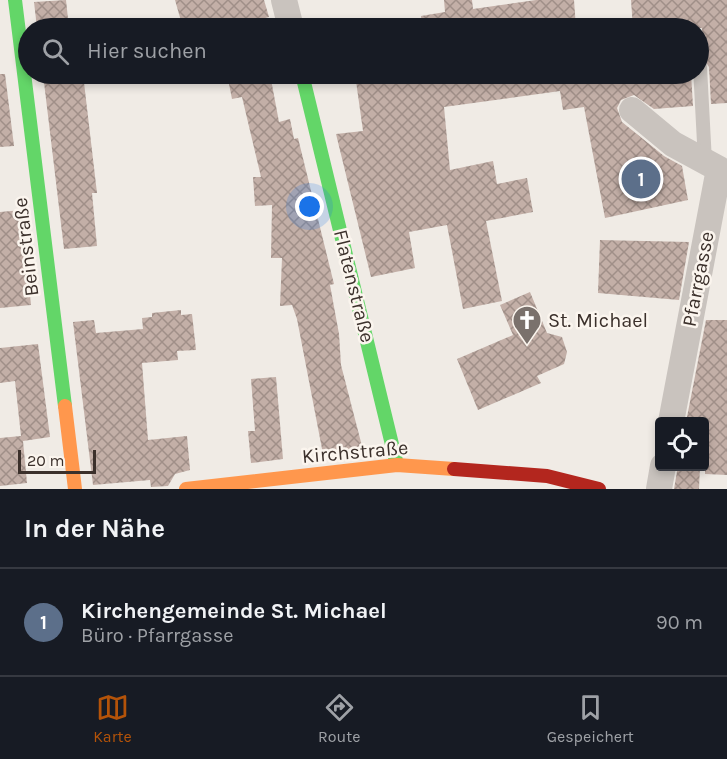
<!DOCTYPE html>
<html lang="de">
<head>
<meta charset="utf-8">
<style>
  :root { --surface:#171b24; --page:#242831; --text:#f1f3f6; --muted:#9ea1a6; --line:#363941; --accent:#b45309 }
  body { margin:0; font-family:Karla,sans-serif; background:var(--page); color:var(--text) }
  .controls { position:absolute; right:18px; bottom:18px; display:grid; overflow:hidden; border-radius:6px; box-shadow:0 3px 9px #0003 }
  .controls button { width:54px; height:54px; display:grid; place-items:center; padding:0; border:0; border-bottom:2px solid var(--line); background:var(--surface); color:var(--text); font:30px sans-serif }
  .scale { position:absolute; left:18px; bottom:15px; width:78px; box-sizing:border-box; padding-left:6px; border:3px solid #3b302b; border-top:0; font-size:16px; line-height:21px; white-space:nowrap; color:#3b302b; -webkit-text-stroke:4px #fbf5ee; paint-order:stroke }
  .you { position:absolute; left:310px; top:207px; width:21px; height:21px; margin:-15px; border:4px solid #fff; border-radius:50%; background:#1a73e8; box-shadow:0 0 0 9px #1a73e833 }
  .badge { display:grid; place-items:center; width:39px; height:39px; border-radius:50%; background:var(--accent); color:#fff; font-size:20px; font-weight:700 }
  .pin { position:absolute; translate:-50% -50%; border:3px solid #fff; box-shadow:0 2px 6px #0006 }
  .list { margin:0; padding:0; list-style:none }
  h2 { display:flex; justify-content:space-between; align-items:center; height:78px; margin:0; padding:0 24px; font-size:26px }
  h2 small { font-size:20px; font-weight:400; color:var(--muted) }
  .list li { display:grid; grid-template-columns:39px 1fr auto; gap:18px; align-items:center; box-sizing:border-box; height:108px; padding:0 24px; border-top:2px solid var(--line) }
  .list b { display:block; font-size:22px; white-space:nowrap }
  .list p { margin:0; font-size:20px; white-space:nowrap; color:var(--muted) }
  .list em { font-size:20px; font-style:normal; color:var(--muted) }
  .icon { flex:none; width:33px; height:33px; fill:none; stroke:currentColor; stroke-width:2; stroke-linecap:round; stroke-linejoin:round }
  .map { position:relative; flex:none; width:727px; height:489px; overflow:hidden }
  .search { position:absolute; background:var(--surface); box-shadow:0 3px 9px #0003; left:18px; right:18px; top:18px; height:66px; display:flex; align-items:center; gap:15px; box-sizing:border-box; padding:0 21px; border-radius:33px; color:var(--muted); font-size:22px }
  .sheet { height:186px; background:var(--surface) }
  nav { display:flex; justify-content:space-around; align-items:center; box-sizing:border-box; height:84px; border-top:2px solid var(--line); background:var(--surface); font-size:16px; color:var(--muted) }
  nav a { display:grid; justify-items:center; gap:3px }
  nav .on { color:var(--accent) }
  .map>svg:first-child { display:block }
  .building { fill:url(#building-cross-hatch) }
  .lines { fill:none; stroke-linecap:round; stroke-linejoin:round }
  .lane { stroke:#c9c3be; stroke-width:14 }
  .street { stroke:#c9c3be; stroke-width:26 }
  .fast { stroke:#63d668; stroke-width:14 }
  .slow { stroke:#ff974d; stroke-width:14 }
  .jam { stroke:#b3261e; stroke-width:14 }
  .labels { text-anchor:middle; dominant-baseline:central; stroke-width:5; stroke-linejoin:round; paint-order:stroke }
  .street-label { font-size:20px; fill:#3b302b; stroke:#fbf5ee }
  .poi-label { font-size:20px; fill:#3b302b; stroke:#fbf5ee; text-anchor:start }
</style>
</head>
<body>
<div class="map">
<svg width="727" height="489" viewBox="0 0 727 489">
  <defs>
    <pattern id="building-cross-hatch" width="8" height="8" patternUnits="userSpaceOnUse" patternTransform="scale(1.5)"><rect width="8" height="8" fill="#c3afa7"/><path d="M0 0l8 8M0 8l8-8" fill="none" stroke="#a08f88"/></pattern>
  </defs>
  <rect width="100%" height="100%" fill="#f0ebe5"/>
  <!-- building -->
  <g class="building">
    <path d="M66,0L69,28H37L34,2Z"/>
    <path d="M175,0H264L269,17L227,28H183Z"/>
    <path d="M444,0H472L473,9L536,0H574L576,28H422L421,16L445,12Z"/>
    <path d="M631,0H727V103L711,104L709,67L704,59L702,28H633Z"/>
    <path d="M0,74H5L14,146L0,147Z"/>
    <path d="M43,74H83L97,193H92L97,246L64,249Z"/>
    <path d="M227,74H270L279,122L290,119L294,139L298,138L334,284L330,285L339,334L341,365L363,450L323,454L297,319L292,305L280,306L282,258H271L272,205L255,206L253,177H261L242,97L232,99Z"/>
    <path d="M355,74H691L693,106L654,109L634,95L621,100L617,108L622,122L664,156L682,166L688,200L605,218L584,107L563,110L560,91L444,107L450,170L493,161L497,184L527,178L533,212L486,221L502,301L463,309L447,225L409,232L415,268L371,277L336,134L363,131Z"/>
    <path d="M22,210L31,305L0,308V212Z"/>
    <path d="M600,240L689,242L679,300L598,293Z"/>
    <path d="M530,292L547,333L562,337L567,352L564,364L537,376L541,383L478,410L457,359L513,335L500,305Z"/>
    <path d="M181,310V315L192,314L196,350L177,351L178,360L142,363L148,440L187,436L190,470L175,474L168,486L151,487L150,480L93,485L73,322L94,320L96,333L143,329L142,318L152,317V313Z"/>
    <path d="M706,320H727V475L705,474V422H686Z"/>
    <path d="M38,344L50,437L23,441L27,483L0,486V438L21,436L15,381L0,383V348Z"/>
    <path d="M276,377L283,459L251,463L248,431H255L251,379Z"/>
    <path d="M678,466H700L699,489H674Z"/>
  </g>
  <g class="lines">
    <!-- lane -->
    <path class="lane" d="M700,67L705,162"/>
    <!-- street -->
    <g class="street">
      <path d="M284,0L291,28"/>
      <path d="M632,110L673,144L719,169L671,422"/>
      <path d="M659,489L663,466"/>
    </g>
    <!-- fast -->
    <g class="fast">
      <path d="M15,0L65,406"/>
      <path d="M302,74L397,465"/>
    </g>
    <!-- slow -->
    <g class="slow">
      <path d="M65,406L75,489"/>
      <path d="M186,489L397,465L454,469"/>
    </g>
    <!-- jam -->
    <path class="jam" d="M454,469L547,476L599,489"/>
  </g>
  <!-- icons -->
  <defs>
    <g id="church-pin" transform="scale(1.5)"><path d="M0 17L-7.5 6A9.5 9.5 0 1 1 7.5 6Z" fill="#7a716c" stroke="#fbf5ee"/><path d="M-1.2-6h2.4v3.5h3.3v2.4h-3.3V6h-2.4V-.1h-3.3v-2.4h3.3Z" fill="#fff"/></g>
  </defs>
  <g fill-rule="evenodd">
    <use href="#church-pin" x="527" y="320"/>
  </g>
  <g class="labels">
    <!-- street labels -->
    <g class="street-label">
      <text transform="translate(26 247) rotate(-97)">Beinstraße</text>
      <text transform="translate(698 279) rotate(-79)">Pfarrgasse</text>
      <text transform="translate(354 286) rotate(76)">Flatenstraße</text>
      <text transform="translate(355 452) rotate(-5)">Kirchstraße</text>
    </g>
    <!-- poi labels -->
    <g class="poi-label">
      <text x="548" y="320">St. Michael</text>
    </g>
  </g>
</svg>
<div class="controls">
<button><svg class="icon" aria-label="locate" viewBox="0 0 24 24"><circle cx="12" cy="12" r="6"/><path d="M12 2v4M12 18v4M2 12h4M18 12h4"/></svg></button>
</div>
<div class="scale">20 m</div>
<div class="you"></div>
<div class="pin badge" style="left:641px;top:179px;background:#5c6f8a">1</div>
<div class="search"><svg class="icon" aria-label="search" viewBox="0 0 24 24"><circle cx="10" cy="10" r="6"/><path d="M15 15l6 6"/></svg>Hier suchen</div>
</div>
<section class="sheet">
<h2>In der Nähe<small></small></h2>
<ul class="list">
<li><span class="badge" style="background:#5c6f8a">1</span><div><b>Kirchengemeinde St. Michael</b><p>Büro · Pfarrgasse</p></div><em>90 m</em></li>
</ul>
</section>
<nav>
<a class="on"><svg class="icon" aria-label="map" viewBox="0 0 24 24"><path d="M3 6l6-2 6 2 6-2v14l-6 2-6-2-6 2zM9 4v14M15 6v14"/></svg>Karte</a>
<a><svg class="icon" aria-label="directions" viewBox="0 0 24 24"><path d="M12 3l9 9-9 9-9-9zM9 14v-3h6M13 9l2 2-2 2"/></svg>Route</a>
<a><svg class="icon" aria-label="saved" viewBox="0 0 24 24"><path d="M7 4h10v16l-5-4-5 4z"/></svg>Gespeichert</a>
</nav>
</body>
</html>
